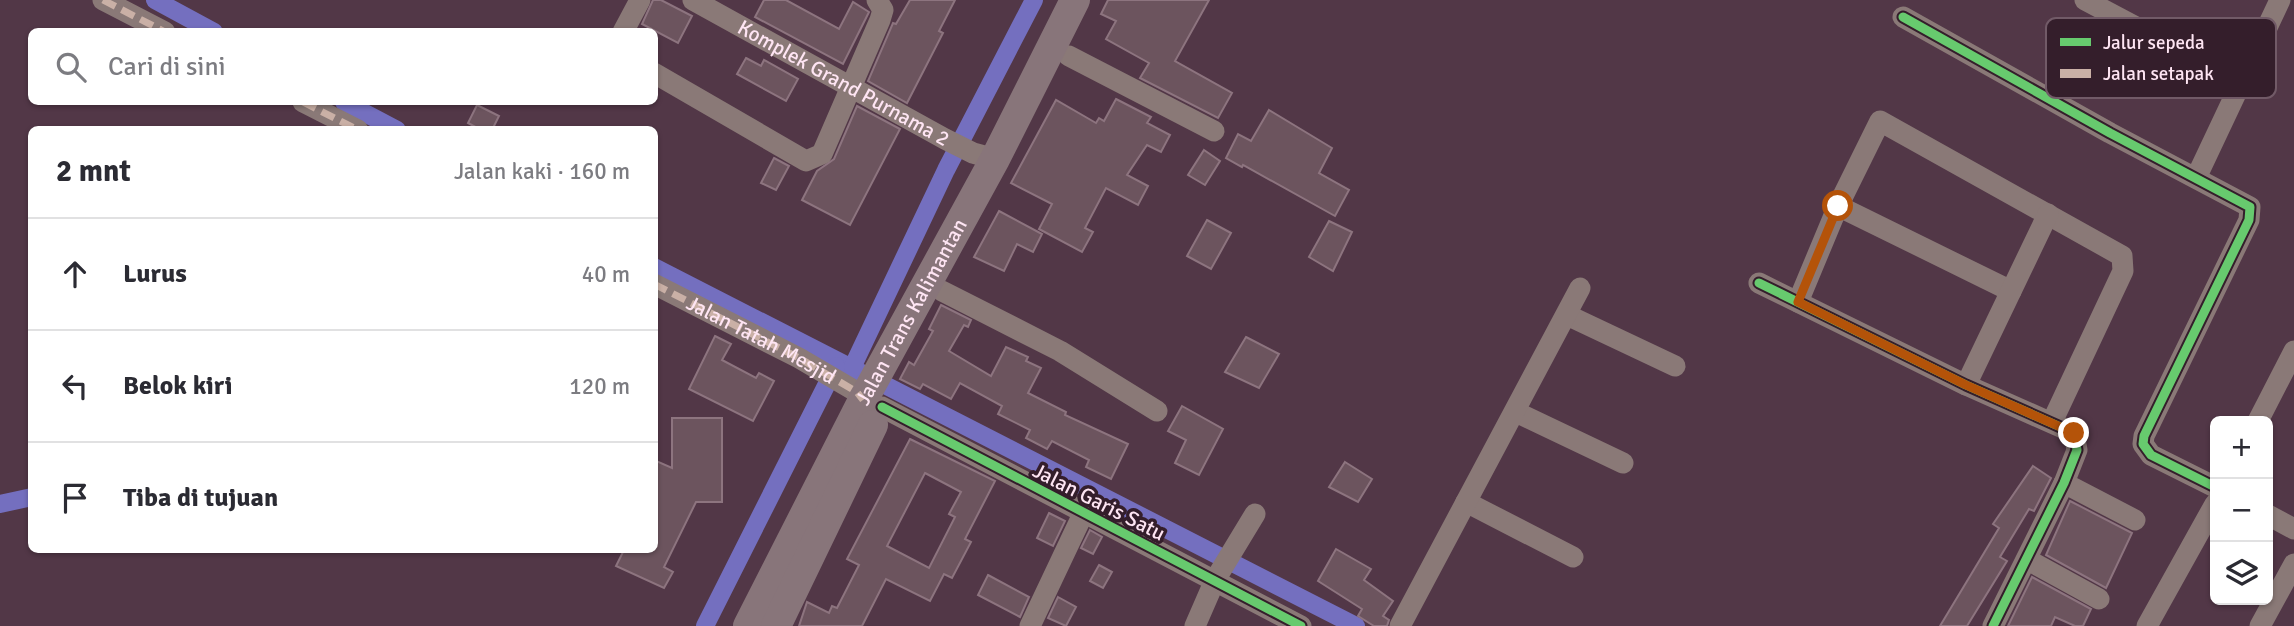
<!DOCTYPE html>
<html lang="id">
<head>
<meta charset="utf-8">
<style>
  :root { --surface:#fff; --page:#f7f7f7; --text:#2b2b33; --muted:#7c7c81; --line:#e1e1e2 }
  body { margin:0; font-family:Signika,sans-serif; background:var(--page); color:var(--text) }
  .controls { position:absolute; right:21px; bottom:21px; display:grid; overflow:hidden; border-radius:10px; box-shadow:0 2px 5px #0004 }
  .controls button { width:63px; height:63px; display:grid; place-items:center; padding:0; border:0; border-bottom:2px solid var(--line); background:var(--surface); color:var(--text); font:35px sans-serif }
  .stop { position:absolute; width:21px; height:21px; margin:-16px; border:5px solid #b45309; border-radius:50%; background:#fff }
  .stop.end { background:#b45309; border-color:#fff; box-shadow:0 2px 7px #0008 }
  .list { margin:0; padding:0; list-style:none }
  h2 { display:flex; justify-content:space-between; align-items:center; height:91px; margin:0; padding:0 28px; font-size:30px }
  h2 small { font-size:23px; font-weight:400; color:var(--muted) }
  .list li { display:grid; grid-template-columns:46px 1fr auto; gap:21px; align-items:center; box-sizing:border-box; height:112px; padding:0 28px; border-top:2px solid var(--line) }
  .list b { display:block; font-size:26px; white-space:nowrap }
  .list em { font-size:23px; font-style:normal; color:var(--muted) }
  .icon { flex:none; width:38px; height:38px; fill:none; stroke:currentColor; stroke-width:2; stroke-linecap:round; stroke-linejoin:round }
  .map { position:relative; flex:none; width:2294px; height:626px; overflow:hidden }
  .search { position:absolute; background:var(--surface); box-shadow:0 2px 5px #0004; left:28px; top:28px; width:630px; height:77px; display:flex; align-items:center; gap:18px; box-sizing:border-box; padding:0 24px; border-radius:10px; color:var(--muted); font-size:26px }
  .panel { position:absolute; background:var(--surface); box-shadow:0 2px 5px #0004; left:28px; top:126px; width:630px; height:427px; border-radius:10px }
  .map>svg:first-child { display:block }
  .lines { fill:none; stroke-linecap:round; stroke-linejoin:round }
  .canal { stroke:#746fbf; stroke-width:18 }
  .building { fill:#6c545e; stroke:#8d747f; stroke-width:2; fill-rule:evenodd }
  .minor { stroke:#8a7977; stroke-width:21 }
  .highway { stroke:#88757a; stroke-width:30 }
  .quiet { stroke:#cab0a6; stroke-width:7; stroke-dasharray:14 7; stroke-linecap:butt }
  .cycleway-casing { stroke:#341e2b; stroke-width:13 }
  .cycleway { stroke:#67ca6e; stroke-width:9 }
  .route { stroke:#b45309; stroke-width:9 }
  .labels { text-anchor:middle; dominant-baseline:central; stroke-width:7; stroke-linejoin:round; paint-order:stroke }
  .street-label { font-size:21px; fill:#fee5f3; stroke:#341e2b }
  .key { fill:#341e2b; stroke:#715a67; stroke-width:2 }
  .key-label { font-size:19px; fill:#fee5f3 }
</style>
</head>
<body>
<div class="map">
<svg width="2294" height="626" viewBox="0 0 2294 626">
  <rect width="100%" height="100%" fill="#523747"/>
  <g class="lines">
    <!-- canal -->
    <g class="canal">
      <path d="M155,0L214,32"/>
      <path d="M344,102L397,130"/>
      <path d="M654,267L1356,626"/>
      <path d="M851,370L946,170L1034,0"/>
      <path d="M0,504L32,497"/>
      <path d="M705,626L836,366"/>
    </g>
  </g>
  <!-- building -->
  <g class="building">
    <path d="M653,0H661L692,16L678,43L642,24Z"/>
    <path d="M764,0H786L839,29L853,2L869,12L843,64L755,17Z"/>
    <path d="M910,0H955L939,31L943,33L907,103L868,81L893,23L896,24Z"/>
    <path d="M1108,0H1209L1175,61L1232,93L1218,118L1140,78L1149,63L1106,39L1116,21L1101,14Z"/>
    <path d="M746,58L761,66L764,60L798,79L786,101L737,74Z"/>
    <path d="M1116,99L1151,117L1147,123L1170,135L1161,152L1147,145L1127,175L1148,186L1138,205L1106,188L1085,228L1093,232L1082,252L1039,229L1052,204L1011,183L1056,100L1096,123L1099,118L1104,121Z"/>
    <path d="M477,105L499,116L492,130H481L468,123Z"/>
    <path d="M857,106L900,129L850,225L802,200L817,171L834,159Z"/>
    <path d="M1269,110L1332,148L1319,173L1349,190L1335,216L1243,165L1242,167L1226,158L1238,134L1251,141Z"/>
    <path d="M1204,150L1220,161L1205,185L1188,175Z"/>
    <path d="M774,158L789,166L776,190L761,183Z"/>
    <path d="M999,211L1042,234L1033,252L1017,244L1004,271L974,257Z"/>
    <path d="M1207,220L1231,233L1211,269L1187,256Z"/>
    <path d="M1329,221L1352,232L1333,271L1309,257Z"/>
    <path d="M941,305L971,320L968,327L964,325L949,351L991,376L1006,347L1028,357L1026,361L1041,368L1028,393L1066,412L1065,415L1128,444L1111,479L1086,467L1089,460L1052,441L1047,449L1026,438L1030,430L998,414L1002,406L960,383L951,399L923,384L920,389L900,379L909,362L914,365L933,331L929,329Z"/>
    <path d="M715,336L731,344L722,360L756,378L759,373L774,381L753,421L689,389Z"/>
    <path d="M1246,337L1279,354L1259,388L1225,372Z"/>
    <path d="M1182,406L1223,429L1199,475L1175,463L1186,440L1168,431Z"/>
    <path d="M672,418H722V502H696L664,567L673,572L664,588L616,566L624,550H654V460L672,468Z"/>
    <path d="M910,439L995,481L965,539L971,542L952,578L944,574L930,601L886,579L862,626H799L807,602L829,613L832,606L837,608L859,565L847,559ZM925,473L961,492L949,514L955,517L929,568L887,546Z"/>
    <path d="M1345,462L1372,479L1358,502L1329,487Z"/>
    <path d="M2033,466L2051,478L2034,511L2029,509L2000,557L2007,561L1967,626H1940L1999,528L1993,524Z"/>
    <path d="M2070,501L2132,533L2106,588L2046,555Z"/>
    <path d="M1049,513L1065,521L1053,546L1037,538Z"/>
    <path d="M1090,530L1102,537L1093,554L1081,548Z"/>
    <path d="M1336,549L1371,569L1364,580L1393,601L1383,616L1389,620L1387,626H1374L1358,616L1362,609L1318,581Z"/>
    <path d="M1099,565L1112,572L1103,588L1090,581Z"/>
    <path d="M988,575L1029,597L1020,617L978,595Z"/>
    <path d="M2032,577L2091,609L2083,626H2075L2055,617L2051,626H2008Z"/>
    <path d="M1058,597L1076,607L1066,626L1048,618Z"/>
  </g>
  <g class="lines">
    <!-- minor -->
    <g class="minor">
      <path d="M103,0L165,32"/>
      <path id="s1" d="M693,0L945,139L973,153L995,159"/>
      <path d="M2085,0L2240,82"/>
      <path d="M1903,17L2110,133L2250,207L2249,220L2144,436L2143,444L2151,455L2215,487"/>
      <path d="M623,32L640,0"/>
      <path d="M1069,56L1214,131"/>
      <path d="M654,73L806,161L822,154L880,20L883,10L877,0"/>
      <path d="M303,102L358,130"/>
      <path d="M2196,178L2280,0"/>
      <path d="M1838,206L2011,291"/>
      <path d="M1759,283L1966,385L2074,433L2077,450L2064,483L1993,626"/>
      <path d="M654,284L799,358L857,392L863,400"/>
      <path d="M942,291L1060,351L1157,411"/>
      <path d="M1798,302L1838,206L1880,121L2122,256L2123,271L2052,422"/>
      <path d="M1567,315L1675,366"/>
      <path d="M1966,385L2048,214"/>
      <path d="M882,407L1301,626"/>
      <path d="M1516,412L1623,463"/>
      <path d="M2258,421L2294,351"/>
      <path d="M2064,483L2135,520"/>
      <path d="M1466,502L1573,557"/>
      <path d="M2268,515L2294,529"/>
      <path d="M2028,560L2099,599"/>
      <path d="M1030,626L1083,514"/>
      <path d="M1195,626L1215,580L1255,514"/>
      <path d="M1400,626L1580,288"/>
      <path d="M2147,626L2215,504"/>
      <path d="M2260,626L2294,564"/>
    </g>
    <!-- highway -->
    <g class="highway">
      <path id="s2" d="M748,626L863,400L995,159L1075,0"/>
      <path d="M776,626L873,425"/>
    </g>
    <!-- quiet -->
    <g class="quiet">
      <path d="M103,0L165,32"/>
      <path d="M303,102L358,130"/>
      <path id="s3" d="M654,284L799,358L857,392L863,400"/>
    </g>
    <!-- cycleway casing -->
    <g class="cycleway-casing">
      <g id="cycleway">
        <path d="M1903,17L2110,133L2250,207L2249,220L2144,436L2143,444L2151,455L2215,487"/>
        <path d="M1759,283L1966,385L2074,433L2077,450L2064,483L1993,626"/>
        <path d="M882,407L1301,626"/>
      </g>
    </g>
    <!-- cycleway -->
    <use href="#cycleway" class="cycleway"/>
  </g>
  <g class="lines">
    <!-- route -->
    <path class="route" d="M1838,206L1798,302L1966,385L2074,433"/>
  </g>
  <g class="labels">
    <!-- street labels -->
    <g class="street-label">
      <text stroke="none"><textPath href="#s1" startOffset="172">Komplek Grand Purnama 2</textPath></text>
      <text stroke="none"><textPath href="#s2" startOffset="354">Jalan Trans Kalimantan</textPath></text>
      <text stroke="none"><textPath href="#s3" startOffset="121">Jalan Tatah Mesjid</textPath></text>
      <text transform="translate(1099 502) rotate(27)">Jalan Garis Satu</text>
    </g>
  </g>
  <!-- legend -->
  <rect x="2046" y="18" width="230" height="80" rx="10" class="key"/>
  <rect x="2060" y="38" width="31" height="8" fill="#67ca6e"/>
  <rect x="2060" y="69" width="31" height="9" fill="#cab0a6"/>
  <g class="key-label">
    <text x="2103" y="49">Jalur sepeda</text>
    <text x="2103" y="80">Jalan setapak</text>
  </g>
</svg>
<div class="controls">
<button>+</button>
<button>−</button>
<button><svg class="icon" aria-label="layers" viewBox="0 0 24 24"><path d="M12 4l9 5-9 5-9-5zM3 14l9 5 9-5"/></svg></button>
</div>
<div class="stop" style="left:1838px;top:206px"></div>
<div class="stop end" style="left:2074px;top:433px"></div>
<div class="search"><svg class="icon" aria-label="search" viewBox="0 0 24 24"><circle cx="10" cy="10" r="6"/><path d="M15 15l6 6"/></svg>Cari di sini</div>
<section class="panel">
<h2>2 mnt<small>Jalan kaki · 160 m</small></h2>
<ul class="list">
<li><svg class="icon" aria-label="ahead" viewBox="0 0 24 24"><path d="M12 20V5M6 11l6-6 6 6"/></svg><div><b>Lurus</b></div><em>40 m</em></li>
<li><svg class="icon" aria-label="left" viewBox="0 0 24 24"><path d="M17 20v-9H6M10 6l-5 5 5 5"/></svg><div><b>Belok kiri</b></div><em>120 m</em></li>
<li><svg class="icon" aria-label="arrive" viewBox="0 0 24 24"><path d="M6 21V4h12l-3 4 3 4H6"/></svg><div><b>Tiba di tujuan</b></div></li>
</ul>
</section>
</div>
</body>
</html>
